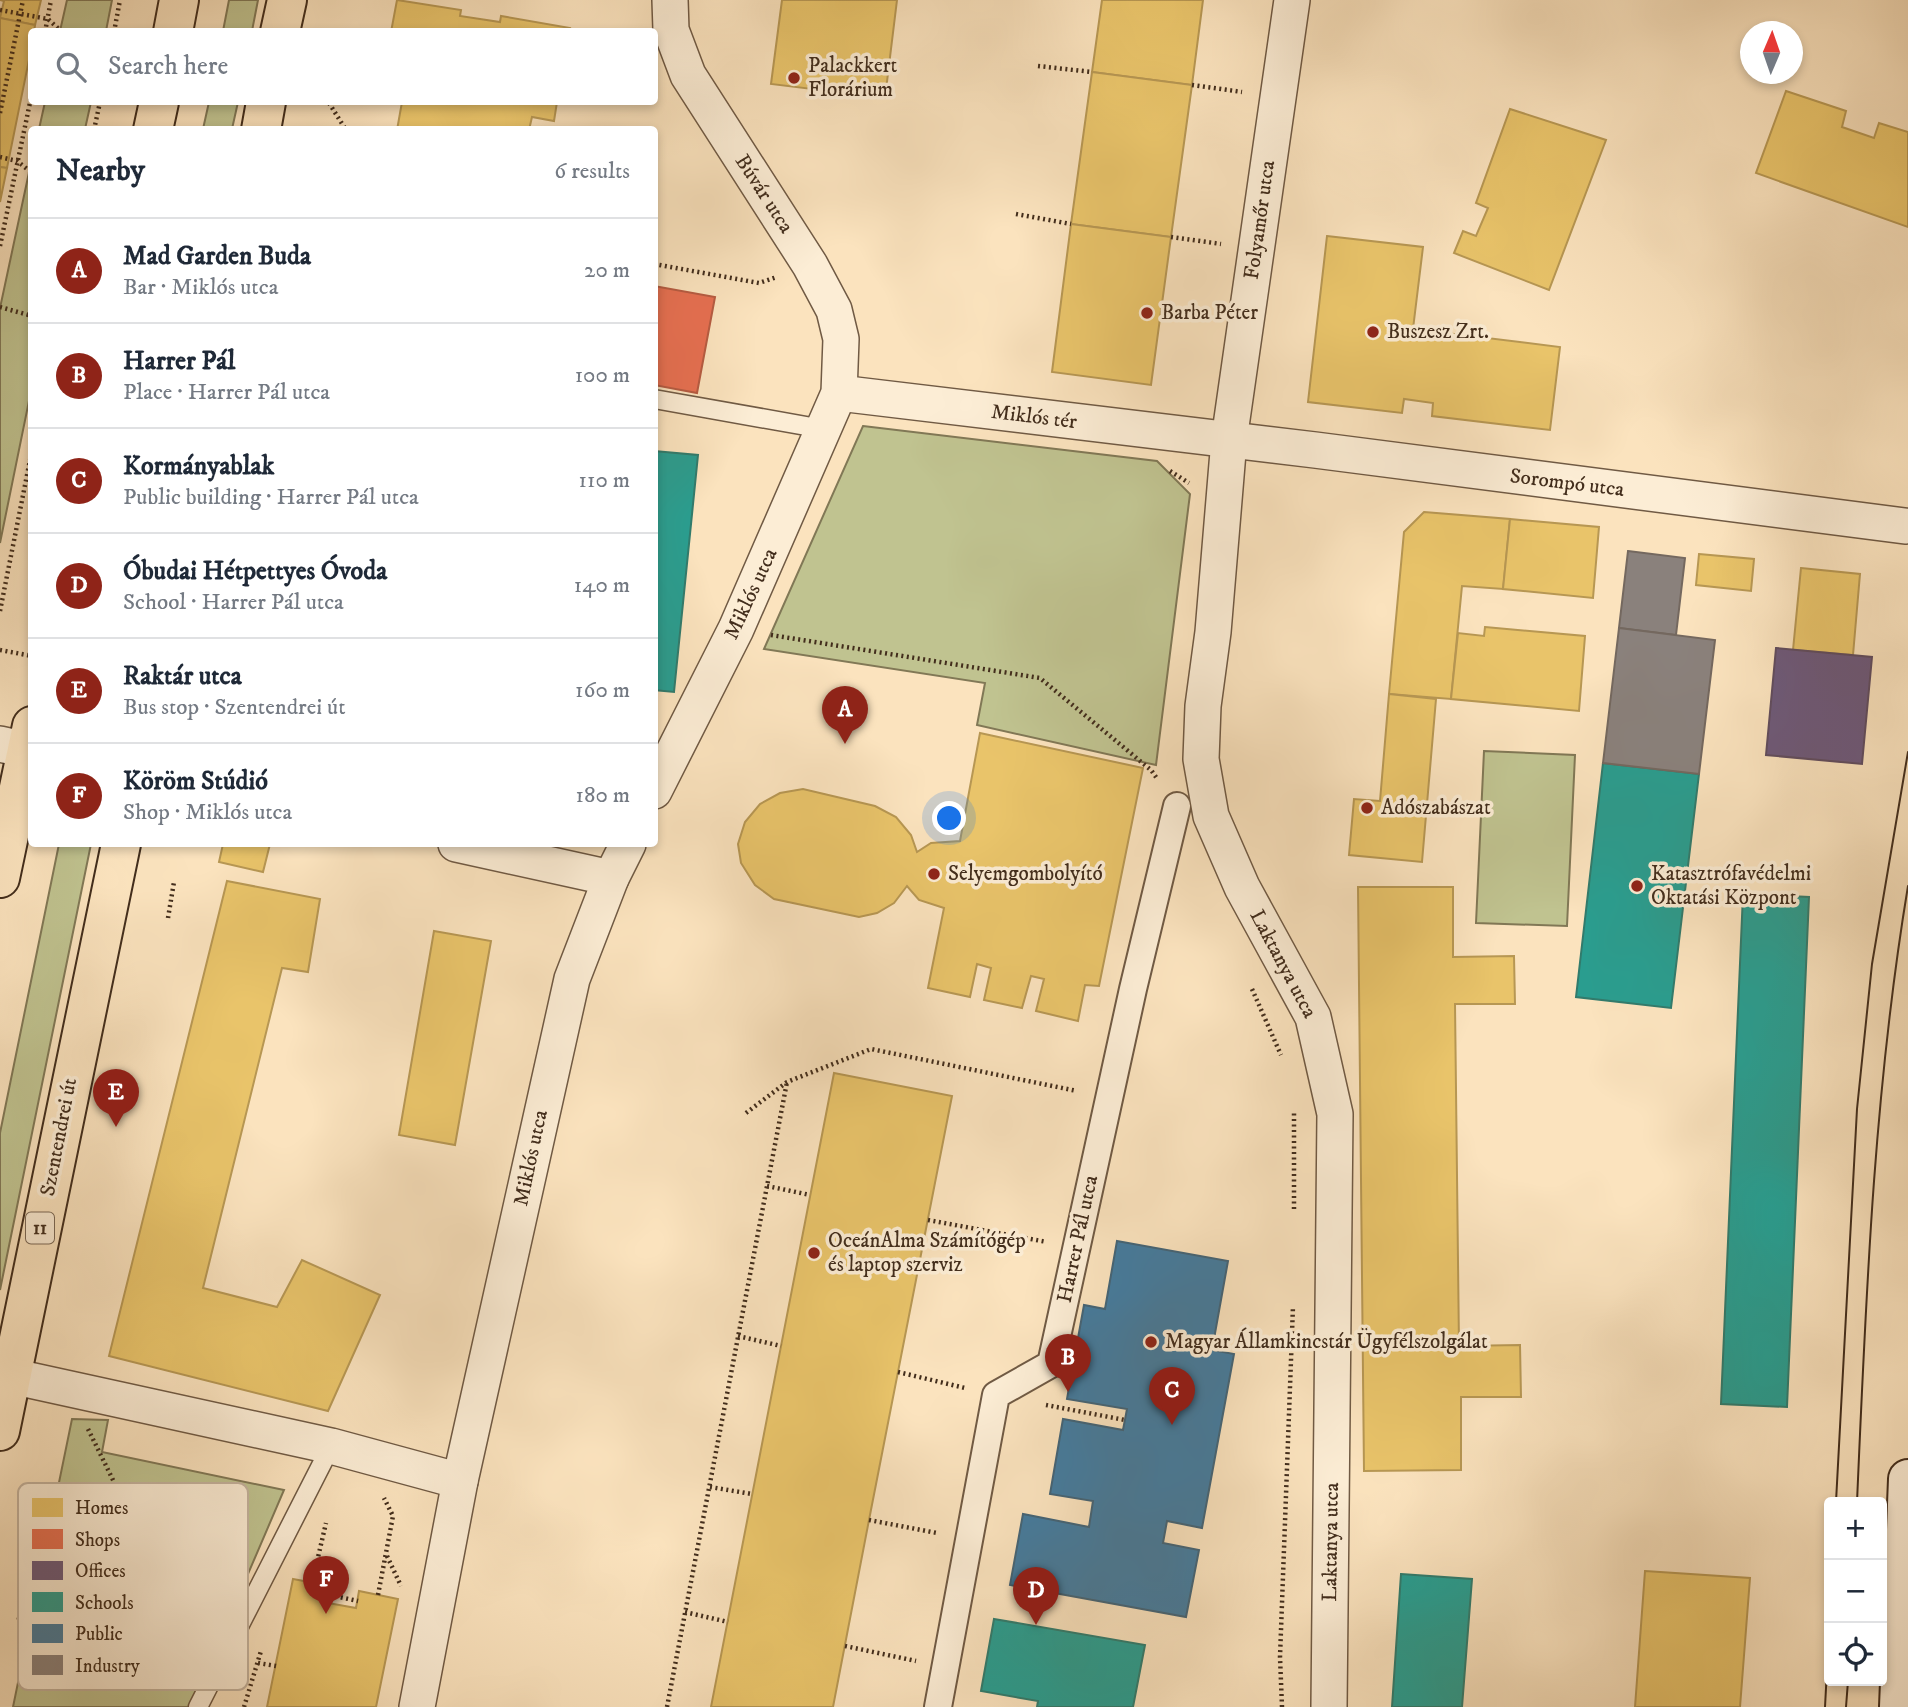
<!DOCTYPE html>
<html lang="en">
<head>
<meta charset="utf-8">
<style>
  :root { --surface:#fff; --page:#f2f2f3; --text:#1f2937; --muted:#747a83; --line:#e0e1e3; --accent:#8f2418 }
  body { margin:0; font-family:"IM FELL DW Pica",serif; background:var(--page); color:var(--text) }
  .controls { position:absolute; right:21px; bottom:21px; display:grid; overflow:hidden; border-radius:7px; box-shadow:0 4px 10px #0003 }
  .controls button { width:63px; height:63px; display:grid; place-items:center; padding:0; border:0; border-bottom:2px solid var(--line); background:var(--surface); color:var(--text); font:35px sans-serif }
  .compass { position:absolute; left:1740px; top:21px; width:63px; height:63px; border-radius:50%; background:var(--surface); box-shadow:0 4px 10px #0003; rotate:2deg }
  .you { position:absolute; left:950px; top:819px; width:24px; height:24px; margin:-18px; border:5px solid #fff; border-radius:50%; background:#1a73e8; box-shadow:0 0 0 10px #1a73e833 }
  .badge { display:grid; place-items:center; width:46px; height:46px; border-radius:50%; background:var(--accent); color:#fff; font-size:23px; font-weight:700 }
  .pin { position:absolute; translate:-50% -58px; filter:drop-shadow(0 2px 4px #0008) }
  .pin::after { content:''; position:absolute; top:37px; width:24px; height:21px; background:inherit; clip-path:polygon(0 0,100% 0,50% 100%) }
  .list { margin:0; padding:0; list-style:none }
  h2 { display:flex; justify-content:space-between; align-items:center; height:91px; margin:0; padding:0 28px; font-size:30px }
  h2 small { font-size:23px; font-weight:400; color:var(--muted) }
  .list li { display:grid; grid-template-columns:46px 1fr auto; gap:21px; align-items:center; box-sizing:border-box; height:105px; padding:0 28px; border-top:2px solid var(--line) }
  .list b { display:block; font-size:26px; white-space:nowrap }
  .list p { margin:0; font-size:23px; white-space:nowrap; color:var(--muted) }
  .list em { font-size:23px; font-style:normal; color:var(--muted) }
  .icon { flex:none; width:38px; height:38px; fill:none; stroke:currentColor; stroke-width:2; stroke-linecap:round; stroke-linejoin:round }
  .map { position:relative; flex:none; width:1908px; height:1707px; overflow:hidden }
  .search { position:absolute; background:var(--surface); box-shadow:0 4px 10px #0003; left:28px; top:28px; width:630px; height:77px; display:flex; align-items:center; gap:18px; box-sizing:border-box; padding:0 24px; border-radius:7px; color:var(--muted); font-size:26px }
  .panel { position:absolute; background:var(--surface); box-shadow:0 4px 10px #0003; left:28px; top:126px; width:630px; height:721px; border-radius:7px }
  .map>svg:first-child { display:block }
  .green { fill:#c0c390; stroke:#817856; stroke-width:2 }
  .homes { fill:#e9c46a; stroke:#b79753; stroke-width:2 }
  .shops { fill:#e76f51; stroke:#b65b41; stroke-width:2 }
  .offices { fill:#6d597a; stroke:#604c5e; stroke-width:2 }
  .schools { fill:#2a9d8f; stroke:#317b6c; stroke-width:2 }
  .public { fill:#457b9d; stroke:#446476; stroke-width:2 }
  .industry { fill:#8a817c; stroke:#74685f; stroke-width:2 }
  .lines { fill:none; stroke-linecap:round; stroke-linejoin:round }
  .service-casing { stroke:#705a44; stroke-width:21 }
  .pedestrian-casing { stroke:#705a44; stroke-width:30 }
  .minor-casing { stroke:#705a44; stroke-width:38 }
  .secondary-casing { stroke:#422d1c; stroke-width:42 }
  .primary-casing { stroke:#422d1c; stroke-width:42 }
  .path { stroke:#422d1c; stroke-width:4.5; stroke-dasharray:2 3.5; stroke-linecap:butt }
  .service { stroke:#fcedd5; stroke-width:18 }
  .pedestrian { stroke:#fcedd5; stroke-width:26 }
  .minor { stroke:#fcedd5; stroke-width:35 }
  .secondary { stroke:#fcedd5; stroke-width:38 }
  .primary { stroke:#fbe3be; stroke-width:38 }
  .tram { stroke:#422d1c; stroke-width:2 }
  .poi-dot { fill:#8f2418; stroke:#fcedd5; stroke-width:2.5 }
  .labels { text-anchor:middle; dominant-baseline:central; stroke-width:7; stroke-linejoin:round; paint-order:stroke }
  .shield { fill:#fcedd5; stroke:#7a6754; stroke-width:2 }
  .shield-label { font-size:19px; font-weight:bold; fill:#422d1c }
  .poi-label { font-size:21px; fill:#422d1c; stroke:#fcedd5; text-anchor:start }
  .street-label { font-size:21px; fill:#422d1c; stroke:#fcedd5 }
  .key { fill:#fcedd5; stroke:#c4b39e; stroke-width:2 }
  .key-label { font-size:19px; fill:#422d1c }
</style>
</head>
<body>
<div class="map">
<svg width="1908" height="1707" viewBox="0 0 1908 1707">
  <rect width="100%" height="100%" fill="#fbe3be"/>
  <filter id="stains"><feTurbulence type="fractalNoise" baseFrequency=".00286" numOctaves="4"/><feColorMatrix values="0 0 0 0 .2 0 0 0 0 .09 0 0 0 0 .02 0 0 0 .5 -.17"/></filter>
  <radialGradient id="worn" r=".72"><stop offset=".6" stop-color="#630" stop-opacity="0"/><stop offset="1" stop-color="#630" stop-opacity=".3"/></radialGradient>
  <!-- green -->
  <g class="green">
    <path d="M67,0H112L106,31H60Z"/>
    <path d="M229,0H258L252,31H223Z"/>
    <path d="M45,102H91L85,129H39Z"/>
    <path d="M209,102H238L232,129H203Z"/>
    <path d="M31,163V391L0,543V308Z"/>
    <path d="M863,426L1157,461L1190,494L1156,765L977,725L985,683L764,649Z"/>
    <path d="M1484,751L1575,755L1567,926L1476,923Z"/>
    <path d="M59,844H91L0,1290V1133Z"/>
    <path d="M72,1419L108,1420L102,1452L284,1490L191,1707H13Z"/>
  </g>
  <!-- homes -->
  <g class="homes">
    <path d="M0,0H41L35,25L0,18L4,1Z"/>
    <path d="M397,0L461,10L460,16L500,22L501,16L570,28L569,32H391Z"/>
    <path d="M782,0H897L885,98L771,84Z"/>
    <path d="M1102,0H1203L1192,85L1092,72Z"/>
    <path d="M0,18L35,25L34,32H32V45L7,168L0,167Z"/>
    <path d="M1092,72L1192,85L1171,237L1071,224Z"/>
    <path d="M1786,91L1846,111L1842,127L1874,138L1879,123L1908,132V227L1756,173Z"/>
    <path d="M402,102H557L554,121L532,117L529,130H397Z"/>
    <path d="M1510,109L1606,140L1549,290L1454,253L1463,231L1476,236L1488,208L1476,203Z"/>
    <path d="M0,167L7,168L0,202Z"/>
    <path d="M1071,224L1171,237L1151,385L1052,372Z"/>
    <path d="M1327,236L1423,247L1413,329L1560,347L1550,430L1432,416L1433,403L1404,399L1402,413L1308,402Z"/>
    <path d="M1424,512L1510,519L1503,589L1462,586L1451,699L1389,694L1404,532Z"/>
    <path d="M1510,519L1599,527L1593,598L1503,589Z"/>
    <path d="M1699,554L1754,559L1751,591L1696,585Z"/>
    <path d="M1801,568L1860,574L1853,655L1793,650Z"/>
    <path d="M1485,627L1585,636L1579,711L1451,699L1458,633L1484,636Z"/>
    <path d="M1389,694L1436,699L1422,862L1349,855L1354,799L1380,801Z"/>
    <path d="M980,733L1143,768L1099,986L1085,985L1078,1021L1036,1011L1044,979L1031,976L1022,1008L984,1000L991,968L977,964L970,997L928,988L944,908L919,900L907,886L894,903L877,913L859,917L774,899L755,885L741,863L738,844L745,822L760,804L780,793L803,789L875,806L896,817L911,835L917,852L931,843L960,841Z"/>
    <path d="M223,844H270L263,872L219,862Z"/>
    <path d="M227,881L320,899L308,972L282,968L203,1288L277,1307L302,1260L380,1295L328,1411L109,1356Z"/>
    <path d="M1358,887H1453V957L1514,956L1515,1004H1455L1459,1346L1520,1345L1521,1397H1461V1470L1364,1471Z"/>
    <path d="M434,931L491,941L455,1145L399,1135Z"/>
    <path d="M834,1073L952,1096L869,1520L833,1707H711Z"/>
    <path d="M1645,1571L1750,1578L1740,1707H1635Z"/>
    <path d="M293,1579L331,1586L328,1603L356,1608L359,1591L398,1599L376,1707H267Z"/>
  </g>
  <!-- shops -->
  <path class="shops" d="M654,286L715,297L697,393L654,385Z"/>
  <!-- offices -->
  <path class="offices" d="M1776,648L1872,657L1862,764L1766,755Z"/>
  <!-- schools -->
  <g class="schools">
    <path d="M654,451L698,455L674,692L654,690Z"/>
    <path d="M1603,763L1699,774L1671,1008L1576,997Z"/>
    <path d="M1743,894L1809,897L1787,1407L1721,1404Z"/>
    <path d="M1401,1574L1472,1579L1462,1707H1392Z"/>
    <path d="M994,1619L1145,1645L1133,1707H1037L1038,1701L981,1691Z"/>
  </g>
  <!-- public -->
  <path class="public" d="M1117,1241L1228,1261L1212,1350L1234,1354L1202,1528L1167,1521L1163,1543L1199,1550L1186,1617L1010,1585L1023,1514L1089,1527L1093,1501L1050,1494L1063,1419L1123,1430L1127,1409L1067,1399L1084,1305L1105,1309Z"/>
  <!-- industry -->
  <g class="industry">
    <path d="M1628,551L1685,558L1676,635L1619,628Z"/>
    <path d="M1619,628L1715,640L1699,774L1603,763Z"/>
  </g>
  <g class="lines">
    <!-- service casing -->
    <g class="service-casing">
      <g id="service">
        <path d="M654,399L823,429"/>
        <path d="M198,1707L331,1446"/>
      </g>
    </g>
    <!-- pedestrian casing -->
    <g class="pedestrian-casing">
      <path id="pedestrian" d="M938,1707L996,1395L1051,1364L1133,989L1177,806"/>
    </g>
    <!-- minor casing -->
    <g class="minor-casing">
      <g id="minor">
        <path d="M1292,0L1229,440L1213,632L1203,706L1201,759L1211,816L1242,887L1313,1017L1335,1114L1329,1707"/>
        <path d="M839,393L1315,450L1905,526"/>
        <path d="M0,744L32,751"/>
        <path d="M654,791L736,629L839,393L841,339L834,310L810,265L688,75L671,30L670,0"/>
        <path d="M456,844L611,878"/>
        <path d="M11,1376L331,1446L460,1481"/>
        <path d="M417,1707L460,1481L572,979L611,878L628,844"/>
      </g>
    </g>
    <!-- secondary casing -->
    <g class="secondary-casing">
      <path id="secondary" d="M1899,1707L1908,1479"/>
    </g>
    <!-- primary casing -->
    <g class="primary-casing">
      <g id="primary">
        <path d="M173,32L179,0"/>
        <path d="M280,32L287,0"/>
        <path d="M153,130L159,102"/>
        <path d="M261,130L266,102"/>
        <path d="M0,878L32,726"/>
        <path d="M0,1431L121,844"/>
      </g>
    </g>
    <!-- path -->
    <g class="path">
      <path d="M0,10L48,19L62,32"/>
      <path d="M45,32L51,0"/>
      <path d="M114,32L120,0"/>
      <path d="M1038,66L1092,72"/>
      <path d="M1192,85L1242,92"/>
      <path d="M329,103L346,130"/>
      <path d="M0,113L23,0"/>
      <path d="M94,130L100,102"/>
      <path d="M0,157L17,161L32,173"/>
      <path d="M1016,214L1071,224"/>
      <path d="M1171,237L1221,244"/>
      <path d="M0,246L32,93"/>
      <path d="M654,264L759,283L777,277"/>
      <path d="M0,307L32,316"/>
      <path d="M1170,471L1189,483"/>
      <path d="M0,611L32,450"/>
      <path d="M771,635L1040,678L1151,770L1158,780"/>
      <path d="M0,650L32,656"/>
      <path d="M168,918L174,882"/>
      <path d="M1252,989L1281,1055"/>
      <path d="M746,1113L787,1082L871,1049L1077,1091"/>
      <path d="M767,1186L810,1195"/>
      <path d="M1294,1209V1113"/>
      <path d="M928,1220L1047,1242"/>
      <path d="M738,1336L781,1346"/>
      <path d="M898,1372L965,1388"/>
      <path d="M1046,1405L1125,1420"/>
      <path d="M88,1429L193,1643L194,1652"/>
      <path d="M710,1487L752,1494"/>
      <path d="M869,1520L937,1533"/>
      <path d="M387,1556L401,1586"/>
      <path d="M312,1583L326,1523"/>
      <path d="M330,1595L358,1601"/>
      <path d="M378,1595L393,1516L384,1498"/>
      <path d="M685,1612L728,1622"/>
      <path d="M17,1617L150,1649L179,1682"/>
      <path d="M845,1646L916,1661"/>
      <path d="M258,1663L276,1666"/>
      <path d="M244,1707L261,1651"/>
      <path d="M667,1707L787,1082"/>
      <path d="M1282,1707L1280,1657L1293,1306"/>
    </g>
    <!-- service -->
    <use href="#service" class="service"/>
    <!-- pedestrian -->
    <use href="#pedestrian" class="pedestrian"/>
    <!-- minor -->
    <use href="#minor" class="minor"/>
    <!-- secondary -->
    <use href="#secondary" class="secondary"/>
    <!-- primary -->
    <use href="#primary" class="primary"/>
    <!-- tram -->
    <g class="tram">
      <path d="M1836,1502L1857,1109L1872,964L1908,752"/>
      <path d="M1857,1502C1866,1296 1874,1090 1908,886"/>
      <path d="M1825,1707L1829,1631"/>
      <path d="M1846,1707L1848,1681"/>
    </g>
  </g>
  <!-- markers -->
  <g class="poi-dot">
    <circle cx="794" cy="78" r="7"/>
    <circle cx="1147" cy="313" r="7"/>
    <circle cx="1373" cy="332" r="7"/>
    <circle cx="1367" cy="808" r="7"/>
    <circle cx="934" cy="874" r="7"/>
    <circle cx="1637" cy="886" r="7"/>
    <circle cx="814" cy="1253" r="7"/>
    <circle cx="1151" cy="1342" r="7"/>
  </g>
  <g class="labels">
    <!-- shield labels -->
    <rect class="shield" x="26" y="1212.5" width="28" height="31" rx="5"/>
    <g class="shield-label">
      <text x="40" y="1228">11</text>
    </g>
    <!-- poi labels -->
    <g class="poi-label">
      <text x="808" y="66">Palackkert<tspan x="808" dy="24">Florárium</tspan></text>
      <text x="1161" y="313">Barba Péter</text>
      <text x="1387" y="332">Buszesz Zrt.</text>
      <text x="1381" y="808">Adószabászat</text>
      <text x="948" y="874">Selyemgombolyító</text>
      <text x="1651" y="874">Katasztrófavédelmi<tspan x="1651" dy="24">Oktatási Központ</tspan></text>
      <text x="828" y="1241">OceánAlma Számítógép<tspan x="828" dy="24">és laptop szerviz</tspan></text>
      <text x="1165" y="1342">Magyar Államkincstár Ügyfélszolgálat</text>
    </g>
    <!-- street labels -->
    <g class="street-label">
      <text transform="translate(764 194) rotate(57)">Búvár utca</text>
      <text transform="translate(1260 220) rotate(-82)">Folyamőr utca</text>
      <text transform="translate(1034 417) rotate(7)">Miklós tér</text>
      <text transform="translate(1567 483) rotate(7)">Sorompó utca</text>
      <text transform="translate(751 594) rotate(-65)">Miklós utca</text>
      <text transform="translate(1283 964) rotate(62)">Laktanya utca</text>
      <text transform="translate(59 1137) rotate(-79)">Szentendrei út</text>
      <text transform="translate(531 1158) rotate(-78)">Miklós utca</text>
      <text transform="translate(1078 1239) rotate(-78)">Harrer Pál utca</text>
      <text transform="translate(1331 1542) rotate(-89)">Laktanya utca</text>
    </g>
  </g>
  <!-- legend -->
  <rect x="18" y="1483" width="230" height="207" rx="10" class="key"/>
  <rect x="32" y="1498" width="31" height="19" fill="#e9c46a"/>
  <rect x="32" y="1529" width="31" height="20" fill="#e76f51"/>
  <rect x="32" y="1561" width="31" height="19" fill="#6d597a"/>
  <rect x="32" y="1592" width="31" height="20" fill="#2a9d8f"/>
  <rect x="32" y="1624" width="31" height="19" fill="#457b9d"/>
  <rect x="32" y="1655" width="31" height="20" fill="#8a817c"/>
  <g class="key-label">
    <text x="75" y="1514">Homes</text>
    <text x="75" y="1546">Shops</text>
    <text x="75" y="1577">Offices</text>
    <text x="75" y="1609">Schools</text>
    <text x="75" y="1640">Public</text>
    <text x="75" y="1672">Industry</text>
  </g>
  <rect width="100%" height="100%" filter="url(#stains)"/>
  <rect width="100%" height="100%" fill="url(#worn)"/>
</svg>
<div class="controls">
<button>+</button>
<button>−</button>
<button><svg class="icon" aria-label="locate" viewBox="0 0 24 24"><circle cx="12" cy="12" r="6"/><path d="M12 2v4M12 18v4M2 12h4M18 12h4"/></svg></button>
</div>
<svg class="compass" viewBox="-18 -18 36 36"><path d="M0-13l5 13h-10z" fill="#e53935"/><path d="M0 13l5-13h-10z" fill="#747a83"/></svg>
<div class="you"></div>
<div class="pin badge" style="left:845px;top:744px">A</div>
<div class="pin badge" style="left:1068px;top:1392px">B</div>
<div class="pin badge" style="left:1172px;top:1425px">C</div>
<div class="pin badge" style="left:1036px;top:1625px">D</div>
<div class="pin badge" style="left:116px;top:1127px">E</div>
<div class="pin badge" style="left:326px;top:1614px">F</div>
<div class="search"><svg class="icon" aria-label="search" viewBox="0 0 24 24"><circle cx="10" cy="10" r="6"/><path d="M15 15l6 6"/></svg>Search here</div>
<section class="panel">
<h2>Nearby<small>6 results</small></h2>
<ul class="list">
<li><span class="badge">A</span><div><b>Mad Garden Buda</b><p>Bar · Miklós utca</p></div><em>20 m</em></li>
<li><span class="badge">B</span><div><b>Harrer Pál</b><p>Place · Harrer Pál utca</p></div><em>100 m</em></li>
<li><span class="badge">C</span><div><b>Kormányablak</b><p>Public building · Harrer Pál utca</p></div><em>110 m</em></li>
<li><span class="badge">D</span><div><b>Óbudai Hétpettyes Óvoda</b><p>School · Harrer Pál utca</p></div><em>140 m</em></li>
<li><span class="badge">E</span><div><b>Raktár utca</b><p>Bus stop · Szentendrei út</p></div><em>160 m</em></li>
<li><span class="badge">F</span><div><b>Köröm Stúdió</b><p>Shop · Miklós utca</p></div><em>180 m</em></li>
</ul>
</section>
</div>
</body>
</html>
